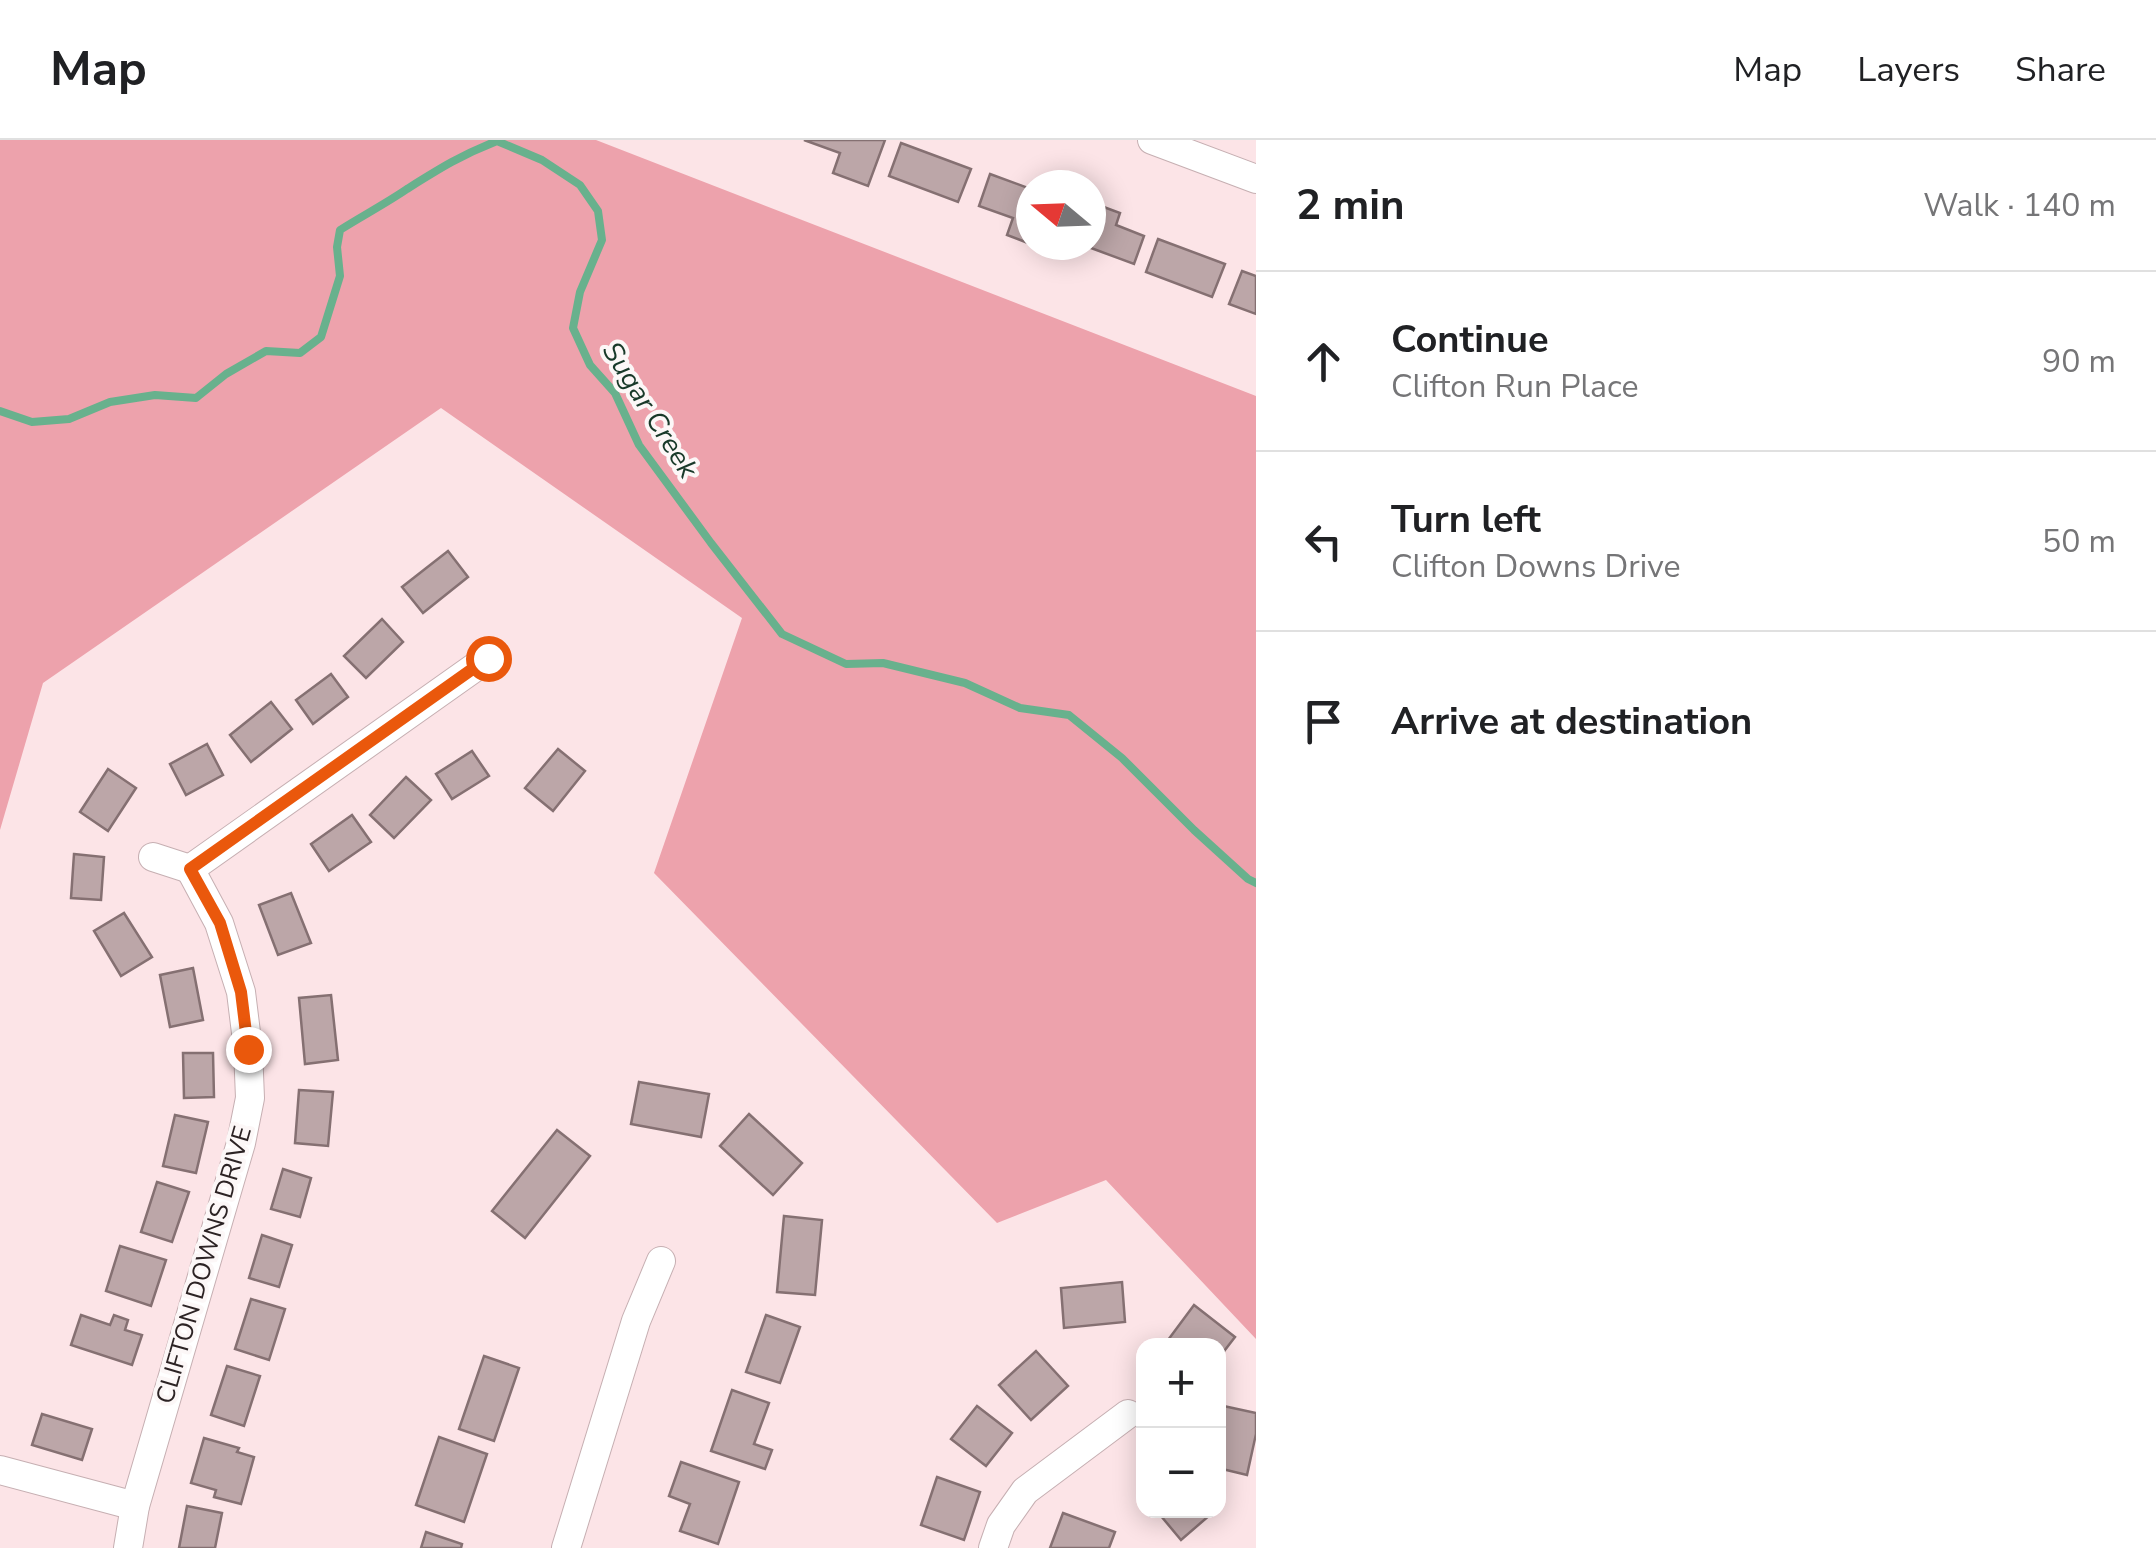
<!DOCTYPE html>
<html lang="en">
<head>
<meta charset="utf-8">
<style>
  :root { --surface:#fff; --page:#f6f6f6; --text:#202124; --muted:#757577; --line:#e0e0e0 }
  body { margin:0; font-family:"Nunito Sans",sans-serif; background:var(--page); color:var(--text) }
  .controls { position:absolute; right:30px; bottom:30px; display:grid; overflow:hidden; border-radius:20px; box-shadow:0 5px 25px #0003 }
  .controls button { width:90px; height:90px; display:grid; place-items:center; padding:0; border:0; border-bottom:2px solid var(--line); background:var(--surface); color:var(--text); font:50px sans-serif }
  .compass { position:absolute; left:1016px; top:30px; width:90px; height:90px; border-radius:50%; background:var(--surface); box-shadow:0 5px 25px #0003; rotate:289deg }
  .stop { position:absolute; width:30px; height:30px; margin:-22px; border:8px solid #ea580c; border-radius:50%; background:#fff }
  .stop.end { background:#ea580c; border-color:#fff; box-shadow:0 2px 10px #0008 }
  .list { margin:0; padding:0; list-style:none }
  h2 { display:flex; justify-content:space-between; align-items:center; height:130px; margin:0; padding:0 40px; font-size:42px }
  h2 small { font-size:32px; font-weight:400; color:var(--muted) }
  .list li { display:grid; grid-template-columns:65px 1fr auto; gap:30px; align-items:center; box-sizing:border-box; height:180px; padding:0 40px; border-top:2px solid var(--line) }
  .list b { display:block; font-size:38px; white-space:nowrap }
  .list p { margin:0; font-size:32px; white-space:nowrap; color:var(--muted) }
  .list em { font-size:32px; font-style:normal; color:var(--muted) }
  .icon { flex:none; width:55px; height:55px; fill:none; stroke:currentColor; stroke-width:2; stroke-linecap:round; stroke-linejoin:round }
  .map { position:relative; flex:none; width:1256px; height:1408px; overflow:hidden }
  header { display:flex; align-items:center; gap:60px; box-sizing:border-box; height:140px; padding:0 50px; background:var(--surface); border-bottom:2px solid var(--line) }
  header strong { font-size:48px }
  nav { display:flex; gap:55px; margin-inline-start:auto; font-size:35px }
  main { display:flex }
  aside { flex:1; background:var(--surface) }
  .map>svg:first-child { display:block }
  .green { fill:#eda2ac }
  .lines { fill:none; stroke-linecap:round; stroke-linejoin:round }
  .stream { stroke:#68b18d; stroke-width:8 }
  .building { fill:#bca6a8; stroke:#857072; stroke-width:2.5 }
  .minor-casing { stroke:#c6afb2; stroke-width:30 }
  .minor { stroke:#fff; stroke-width:28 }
  .route { stroke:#ea580c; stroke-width:12 }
  .labels { text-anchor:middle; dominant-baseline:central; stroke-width:8; stroke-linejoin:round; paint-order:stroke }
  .street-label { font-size:25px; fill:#2c2324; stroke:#fcf7f7 }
  .water-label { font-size:28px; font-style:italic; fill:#183929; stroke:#fcf7f7 }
</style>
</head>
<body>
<header>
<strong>Map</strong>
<nav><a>Map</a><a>Layers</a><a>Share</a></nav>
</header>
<main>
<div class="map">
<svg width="1256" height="1408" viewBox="0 0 1256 1408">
  <rect width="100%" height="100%" fill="#fce4e7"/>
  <!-- green -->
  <path class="green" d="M0,0H596L1256,256V1199L1106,1040L997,1083L654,733L742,478L441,268L43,543L0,690Z"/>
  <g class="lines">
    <!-- stream -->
    <path class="stream" d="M0,271L32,282L69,279L110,262L155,255L196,258L226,234L266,211L300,213L321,197L340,136L337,107L340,90C362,76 385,64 407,49C439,29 461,15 497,1L542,20L580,45L598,71L602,100L580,152L573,188L590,225L615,253L639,305L711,403L782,494L846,524L883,523L965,543L1020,568L1069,575L1122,618L1194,690L1248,739L1256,743"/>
  </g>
  <!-- building -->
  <g class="building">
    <path d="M804,0H885L868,46L833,33L840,13Z"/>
    <path d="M901,3L971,29L958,62L889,36Z"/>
    <path d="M990,34L1031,49V94L1028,103L1007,95L1013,78L979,66Z"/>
    <path d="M1101,66L1120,73L1116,85L1144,96L1134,124L1083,105H1091V70L1099,73Z"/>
    <path d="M1158,99L1225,124L1212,157L1146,132Z"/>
    <path d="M1242,131L1256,136V174L1229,164Z"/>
    <path d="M448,411L468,437L423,473L402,447Z"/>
    <path d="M382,479L403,502L366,538L344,516Z"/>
    <path d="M331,534L348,557L313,584L296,560Z"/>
    <path d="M271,562L292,589L251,622L230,595Z"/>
    <path d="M207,604L223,635L186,655L170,624Z"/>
    <path d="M558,609L585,631L553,671L525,648Z"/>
    <path d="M472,611L489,636L452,659L436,634Z"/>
    <path d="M108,629L136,648L108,691L80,672Z"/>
    <path d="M406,637L431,660L394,698L370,675Z"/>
    <path d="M352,675L371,702L329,731L311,704Z"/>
    <path d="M74,714L104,717L101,760L71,758Z"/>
    <path d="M291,753L311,803L278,815L259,765Z"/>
    <path d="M124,773L152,817L121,836L94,791Z"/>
    <path d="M193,828L203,880L170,887L160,835Z"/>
    <path d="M331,855L338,920L305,924L299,858Z"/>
    <path d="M183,913H213L214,957L184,958Z"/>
    <path d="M639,942L709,954L701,997L631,984Z"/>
    <path d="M299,950L333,952L328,1006L295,1003Z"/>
    <path d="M749,974L802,1023L773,1055L720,1006Z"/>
    <path d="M175,975L208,982L196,1033L163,1026Z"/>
    <path d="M557,990L590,1016L525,1098L492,1071Z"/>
    <path d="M283,1029L311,1038L300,1077L271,1069Z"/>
    <path d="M157,1042L189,1052L172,1102L141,1092Z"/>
    <path d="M784,1076L822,1080L815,1155L777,1152Z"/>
    <path d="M262,1095L292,1105L279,1147L249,1138Z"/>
    <path d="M120,1106L166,1120L151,1166L106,1151Z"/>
    <path d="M1122,1142L1125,1182L1064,1188L1061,1148Z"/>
    <path d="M251,1159L285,1169L269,1220L235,1209Z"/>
    <path d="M1194,1165L1235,1197L1218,1219V1206H1175L1168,1200Z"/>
    <path d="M81,1175L110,1185L114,1175L128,1180L125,1190L142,1195L132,1225L71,1205Z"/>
    <path d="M766,1175L800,1187L780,1243L746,1232Z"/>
    <path d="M1036,1211L1068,1246L1031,1280L999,1245Z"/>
    <path d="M484,1216L519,1228L494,1301L459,1289Z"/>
    <path d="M227,1226L260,1236L244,1286L211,1275Z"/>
    <path d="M732,1250L769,1263L754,1304L772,1310L765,1329L711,1311Z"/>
    <path d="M1219,1265L1256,1273V1294L1247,1335L1218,1328Z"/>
    <path d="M977,1266L1012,1293L986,1326L951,1299Z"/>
    <path d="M42,1274L92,1289L82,1320L32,1305Z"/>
    <path d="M439,1297L487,1314L464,1382L416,1365Z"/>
    <path d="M204,1298L239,1308L237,1312L254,1317L241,1364L214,1357L216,1350L191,1343Z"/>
    <path d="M681,1322L739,1342L718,1404L680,1391L690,1364L669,1356Z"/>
    <path d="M937,1337L980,1352L964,1400L921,1385Z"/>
    <path d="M187,1366L222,1373L215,1408H179Z"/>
    <path d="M1156,1370H1208L1211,1374L1181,1400Z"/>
    <path d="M1063,1373L1115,1392L1109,1408H1050Z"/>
    <path d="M426,1392L462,1404L461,1408H421Z"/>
  </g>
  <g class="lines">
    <!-- minor casing -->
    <g class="minor-casing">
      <g id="minor">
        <path d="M1152,0L1256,39"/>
        <path d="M153,717L190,729"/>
        <path d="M190,729L488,518"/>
        <path d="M0,1330L135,1366"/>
        <path d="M128,1408L135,1366L241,1003L250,958L248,909L241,852L219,783L190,729"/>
        <path d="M566,1408L636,1181L661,1121"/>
        <path d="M993,1408L1001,1385L1025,1351L1128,1274"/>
      </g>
    </g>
    <!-- minor -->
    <use href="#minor" class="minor"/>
  </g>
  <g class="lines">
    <!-- route -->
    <path class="route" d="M248,909L241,852L220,783L190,729L488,518"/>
  </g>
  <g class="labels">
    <!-- street labels -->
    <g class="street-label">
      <text transform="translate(204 1125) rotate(-74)">CLIFTON DOWNS DRIVE</text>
    </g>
    <!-- water labels -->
    <g class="water-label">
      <text transform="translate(650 270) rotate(58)">Sugar Creek</text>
    </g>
  </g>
</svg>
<div class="controls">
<button>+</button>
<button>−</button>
</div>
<svg class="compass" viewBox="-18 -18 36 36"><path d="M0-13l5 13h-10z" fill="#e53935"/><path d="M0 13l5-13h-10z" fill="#757577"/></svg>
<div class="stop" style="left:488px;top:518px"></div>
<div class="stop end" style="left:248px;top:909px"></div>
</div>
<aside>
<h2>2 min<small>Walk · 140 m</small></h2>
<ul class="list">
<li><svg class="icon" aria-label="ahead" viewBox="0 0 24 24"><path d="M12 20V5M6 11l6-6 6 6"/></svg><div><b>Continue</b><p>Clifton Run Place</p></div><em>90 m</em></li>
<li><svg class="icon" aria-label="left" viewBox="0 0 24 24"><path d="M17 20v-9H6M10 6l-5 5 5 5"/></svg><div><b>Turn left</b><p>Clifton Downs Drive</p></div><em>50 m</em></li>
<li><svg class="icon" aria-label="arrive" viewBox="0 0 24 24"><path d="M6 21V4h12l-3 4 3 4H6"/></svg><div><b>Arrive at destination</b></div></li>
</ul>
</aside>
</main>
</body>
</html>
